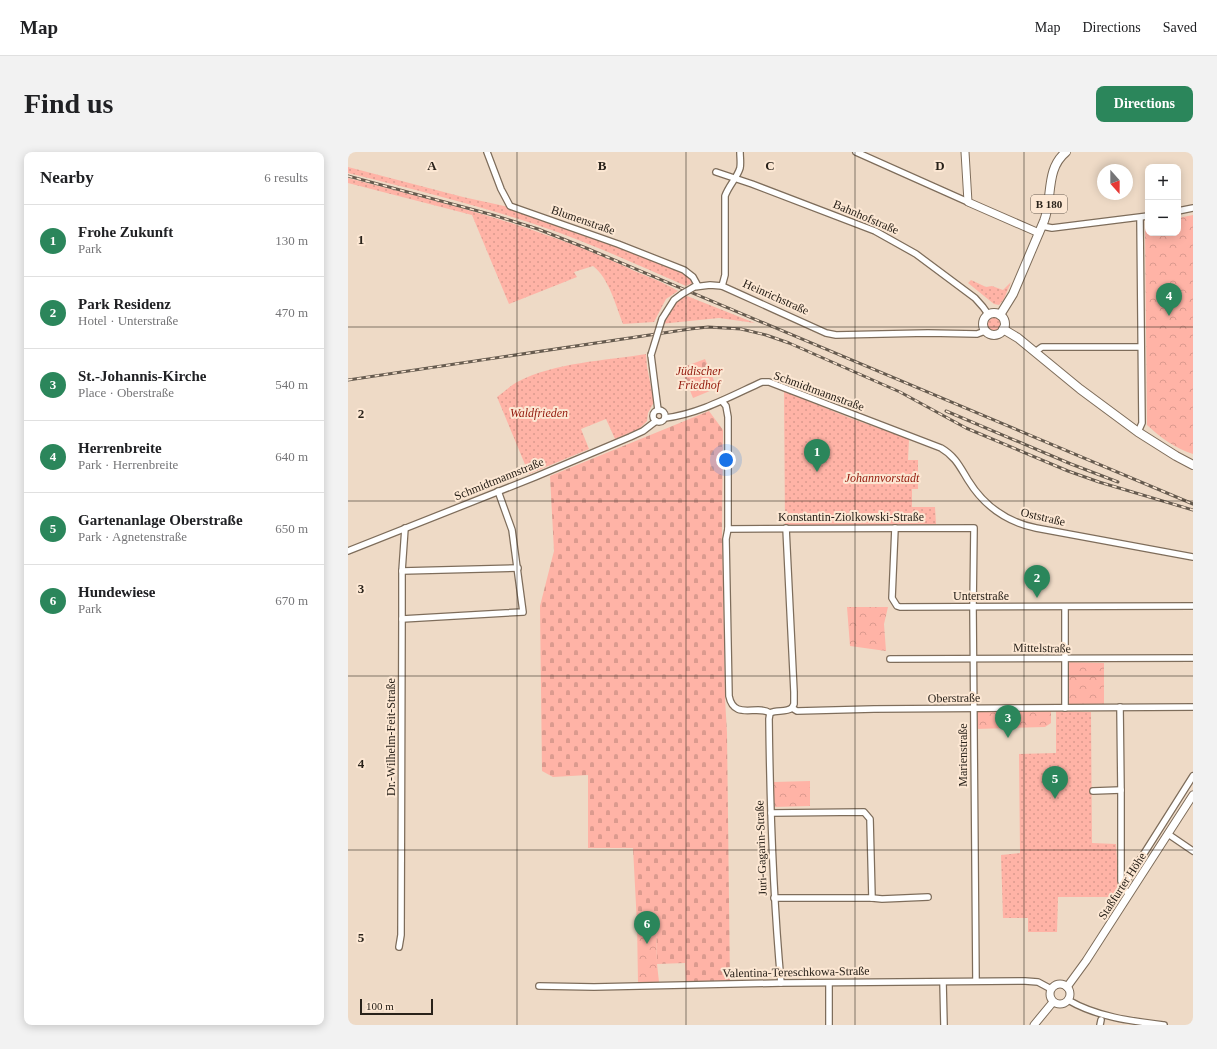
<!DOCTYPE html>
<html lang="en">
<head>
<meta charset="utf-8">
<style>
  :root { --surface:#fff; --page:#f2f2f2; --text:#202124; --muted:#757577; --line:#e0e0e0; --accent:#2b865b }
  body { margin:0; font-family:"Times New Roman",serif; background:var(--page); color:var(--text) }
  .controls { position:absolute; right:12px; top:12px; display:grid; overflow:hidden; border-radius:8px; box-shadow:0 2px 10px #0003 }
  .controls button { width:36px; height:36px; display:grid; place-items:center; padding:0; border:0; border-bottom:1px solid var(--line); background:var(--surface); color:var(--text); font:20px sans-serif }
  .compass { position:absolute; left:749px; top:12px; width:36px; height:36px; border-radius:50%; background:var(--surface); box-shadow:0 2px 10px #0003; rotate:159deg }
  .scale { position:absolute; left:12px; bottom:10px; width:73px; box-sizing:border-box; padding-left:4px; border:2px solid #29221a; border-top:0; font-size:11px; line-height:14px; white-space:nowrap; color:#29221a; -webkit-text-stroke:3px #fce7d3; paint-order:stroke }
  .you { position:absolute; left:378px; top:308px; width:14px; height:14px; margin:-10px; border:3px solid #fff; border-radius:50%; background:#1a73e8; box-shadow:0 0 0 6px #1a73e833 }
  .badge { display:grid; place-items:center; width:26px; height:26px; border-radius:50%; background:var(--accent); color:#fff; font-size:13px; font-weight:700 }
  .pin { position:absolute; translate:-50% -33px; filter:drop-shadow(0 1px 2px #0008) }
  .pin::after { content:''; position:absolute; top:21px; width:14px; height:12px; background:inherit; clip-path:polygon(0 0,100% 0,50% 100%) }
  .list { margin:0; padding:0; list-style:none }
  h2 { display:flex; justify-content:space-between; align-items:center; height:52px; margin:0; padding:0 16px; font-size:17px }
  h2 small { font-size:13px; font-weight:400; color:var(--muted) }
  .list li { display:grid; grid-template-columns:26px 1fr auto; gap:12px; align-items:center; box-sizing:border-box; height:72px; padding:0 16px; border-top:1px solid var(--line) }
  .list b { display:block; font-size:15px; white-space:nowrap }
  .list p { margin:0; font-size:13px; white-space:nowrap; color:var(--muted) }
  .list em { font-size:13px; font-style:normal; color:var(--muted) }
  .map { position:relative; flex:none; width:845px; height:873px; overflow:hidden; border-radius:8px }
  header { display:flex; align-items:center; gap:24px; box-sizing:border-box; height:56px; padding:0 20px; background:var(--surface); border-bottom:1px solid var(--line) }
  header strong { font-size:19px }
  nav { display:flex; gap:22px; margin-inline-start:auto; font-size:14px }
  .intro { display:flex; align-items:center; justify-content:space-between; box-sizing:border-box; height:96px; padding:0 24px }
  h1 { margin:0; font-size:28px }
  .button { padding:10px 18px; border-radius:8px; background:var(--accent); color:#fff; font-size:14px; font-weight:700 }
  main { display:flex; gap:24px; padding:0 24px }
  aside { flex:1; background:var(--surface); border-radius:8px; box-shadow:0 2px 10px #0003 }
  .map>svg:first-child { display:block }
  .grass { fill:url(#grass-dots) }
  .cemetery { fill:url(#cemetery-stones) }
  .park { fill:url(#park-crowns) }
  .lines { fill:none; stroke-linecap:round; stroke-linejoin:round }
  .street-casing { stroke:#7e6d5b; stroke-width:8 }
  .secondary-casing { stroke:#7e6d5b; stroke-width:9 }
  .primary-casing { stroke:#7e6d5b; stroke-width:10 }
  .street { stroke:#fff; stroke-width:5.5 }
  .secondary { stroke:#fff; stroke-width:7 }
  .primary { stroke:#fff; stroke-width:8 }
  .rail-casing { stroke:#665b4f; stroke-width:3 }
  .rail { stroke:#fce7d3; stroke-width:1.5; stroke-dasharray:4.5; stroke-linecap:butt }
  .street-bridge-casing { stroke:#7e6d5b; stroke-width:8; stroke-linecap:butt }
  .street-bridge { stroke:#fff; stroke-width:5.5 }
  .grid { fill:none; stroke:#29221a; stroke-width:1; stroke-opacity:0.55 }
  .labels { text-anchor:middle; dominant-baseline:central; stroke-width:4; stroke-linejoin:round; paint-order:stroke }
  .shield { fill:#fce7d3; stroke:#685d52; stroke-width:1 }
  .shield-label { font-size:11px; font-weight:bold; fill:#29221a }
  .street-label { font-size:12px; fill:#29221a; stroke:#fce7d3 }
  .park-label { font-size:12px; font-style:italic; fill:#92180b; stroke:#fce7d3 }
  .grid-label { font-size:13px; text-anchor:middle; font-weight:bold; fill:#29221a; stroke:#fce7d3; stroke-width:4; stroke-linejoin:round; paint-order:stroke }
</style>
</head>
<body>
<header>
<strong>Map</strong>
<nav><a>Map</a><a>Directions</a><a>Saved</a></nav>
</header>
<div class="intro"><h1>Find us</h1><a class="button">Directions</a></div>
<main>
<aside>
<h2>Nearby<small>6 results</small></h2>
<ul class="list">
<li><span class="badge">1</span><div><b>Frohe Zukunft</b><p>Park</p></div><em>130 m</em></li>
<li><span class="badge">2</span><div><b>Park Residenz</b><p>Hotel · Unterstraße</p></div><em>470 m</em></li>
<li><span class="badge">3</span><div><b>St.-Johannis-Kirche</b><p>Place · Oberstraße</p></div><em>540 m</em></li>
<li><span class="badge">4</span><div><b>Herrenbreite</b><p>Park · Herrenbreite</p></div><em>640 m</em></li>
<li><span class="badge">5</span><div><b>Gartenanlage Oberstraße</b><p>Park · Agnetenstraße</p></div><em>650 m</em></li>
<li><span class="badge">6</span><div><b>Hundewiese</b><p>Park</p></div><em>670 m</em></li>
</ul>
</aside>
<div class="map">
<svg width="845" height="873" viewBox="0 0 845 873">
  <defs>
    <pattern id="grass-dots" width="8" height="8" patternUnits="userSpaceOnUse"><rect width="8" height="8" fill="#ffb3a6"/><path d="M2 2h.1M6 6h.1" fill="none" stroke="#db9a8e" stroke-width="1.8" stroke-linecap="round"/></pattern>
    <pattern id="cemetery-stones" width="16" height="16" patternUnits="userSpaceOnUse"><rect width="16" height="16" fill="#ffb3a6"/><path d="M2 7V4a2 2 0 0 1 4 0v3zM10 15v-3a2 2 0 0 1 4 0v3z" fill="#db9a8e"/></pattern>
    <pattern id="park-crowns" width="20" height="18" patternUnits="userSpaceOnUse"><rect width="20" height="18" fill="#ffb3a6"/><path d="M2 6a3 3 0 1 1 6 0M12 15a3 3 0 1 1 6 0" fill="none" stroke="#db9a8e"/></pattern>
  </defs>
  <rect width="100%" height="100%" fill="#eedac6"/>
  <!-- grass -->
  <g class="grass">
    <path d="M0,15L115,45L165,56L204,69L334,120L344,129V131L338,134C297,116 255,97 212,81C143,56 71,39 0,21Z"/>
    <path d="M0,26C94,50 189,74 278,115C294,123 314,129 330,139L318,147L306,170L275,172C268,154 261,126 245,114L226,120L229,125L161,152L124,63L0,31Z"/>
    <path d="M623,128L638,135L644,134L655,138L663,130L656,147L651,153L646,152L620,131Z"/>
    <path d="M334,142L407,171L371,166L312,172L314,167Z"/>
    <circle cx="646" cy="172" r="7"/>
    <path d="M298,202L299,215L306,250L300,261L299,269L291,277L267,287L258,267L233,277L241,297L181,322L149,245C156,240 162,234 169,230C208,210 256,209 298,202Z"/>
    <path d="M436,239L502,266L561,287L560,308H570V337H564V355H587L588,372L437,375Z"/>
    <path d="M708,559L743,560L744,691L768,692L771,735L765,745H710L709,780H680V766H655L653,703L672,701L671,602L708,601Z"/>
  </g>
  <!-- cemetery -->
  <g class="cemetery">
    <path d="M357,207L369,236L345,246L333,216Z"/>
    <path d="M361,259L375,278L374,377L377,546L379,581L382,831H338L337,811L309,812L308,772H289L285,696H240V623L205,625L194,619L192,454L206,399L202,324Z"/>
  </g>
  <!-- park -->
  <g class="park">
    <path d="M845,63V302C828,297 812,285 799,273L797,72H800V81H830V66Z"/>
    <path d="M499,455H540L536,472L538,499L502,494Z"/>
    <path d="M717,510L756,511V552L720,553Z"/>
    <path d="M703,559V571L697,575L628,577V560Z"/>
    <path d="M462,629V654L426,655V630Z"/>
    <path d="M289,772H308L309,812L311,830H290Z"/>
  </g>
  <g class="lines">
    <!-- street casing -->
    <g class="street-casing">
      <g id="street">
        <path d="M139,0L153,37L162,54L270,92L336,118L345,125L350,134"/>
        <path d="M508,0L620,50"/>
        <path d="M368,20L404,32L527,79L568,102L627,146L635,155L640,162"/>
        <path d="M830,59L845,56"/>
        <path d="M694,74L704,76L800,64"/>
        <path d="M374,134L377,123V44C381,33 389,26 392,16C393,11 392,5 392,0"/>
        <path d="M346,135L362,133L374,134L478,181L488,183L580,181L629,182L637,179"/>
        <path d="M314,167L326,148L334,142"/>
        <path d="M687,200L694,195H793"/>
        <path d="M303,203L310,258"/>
        <path d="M374,249L378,254L380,265V377L378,387L381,544C386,569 409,552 422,561C429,557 437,561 444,556L449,559L526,557L845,555"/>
        <circle cx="311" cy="264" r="6"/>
        <path d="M317,266C351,262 383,244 414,230H421L593,296C607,304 612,315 620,328C636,354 659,370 688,376L845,405"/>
        <path d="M790,280L794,271L792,66"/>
        <path d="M438,376L446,540V552L444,556"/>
        <path d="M547,376L544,446L549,454L552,455L845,454"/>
        <path d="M380,377L626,376L625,455L628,829"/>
        <path d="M0,399L187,325L282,285L295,279L308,269"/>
        <path d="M54,419L170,416"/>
        <path d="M54,467L175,460L164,378L150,339"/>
        <path d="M542,507L845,506"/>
        <path d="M772,555L773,638V729L775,736L781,742"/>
        <path d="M717,556V455"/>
        <path d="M422,561L421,567C422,655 425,743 433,831"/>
        <path d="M745,639L773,638"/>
        <path d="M423,661L516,660L522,667L524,746H426"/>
        <path d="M820,682L845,699"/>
        <path d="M774,733L778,730L845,624"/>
        <path d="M524,746L534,747L580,745"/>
        <path d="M51,795L53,783L54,467V419L57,376"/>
        <path d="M595,830L596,873"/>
        <path d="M481,831V873"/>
        <path d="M191,834L246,835L433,831L677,829L690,830L703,837"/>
        <path d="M720,848C749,865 783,869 816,873"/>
        <path d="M752,873L753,868"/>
      </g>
    </g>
    <!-- secondary casing -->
    <g class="secondary-casing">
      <g id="secondary">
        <path d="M617,0L620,50L691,81"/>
        <circle cx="712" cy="842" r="10"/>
        <path d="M719,835L738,809L845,643"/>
        <path d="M686,873L705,850"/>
      </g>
    </g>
    <!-- primary casing -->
    <g class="primary-casing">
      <g id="primary">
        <circle cx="646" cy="172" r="11"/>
        <path d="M652,163L665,142L696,69C705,46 697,17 718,0"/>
        <path d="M655,177L670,186L732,237L790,280L828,304L845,313"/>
      </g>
    </g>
    <!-- street -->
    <use href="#street" class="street"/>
    <!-- secondary -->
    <use href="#secondary" class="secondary"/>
    <!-- primary -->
    <use href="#primary" class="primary"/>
    <!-- rail casing -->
    <g class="rail-casing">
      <g id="rail">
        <path d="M0,24L145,63L190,77L238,96L845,352"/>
        <path d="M0,228L342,177L360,175L393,177L418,183L441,191L552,240L618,276L720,319L751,330L845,358"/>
        <path d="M598,259L723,312L770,330"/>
      </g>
    </g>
    <!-- rail -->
    <use href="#rail" class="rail"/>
    <!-- street-bridge casing -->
    <g class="street-bridge-casing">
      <g id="street-bridge">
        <path d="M334,142L346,135"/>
        <path d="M303,203L314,167"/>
      </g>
    </g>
    <!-- street-bridge -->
    <use href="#street-bridge" class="street-bridge"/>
  </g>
  <!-- grid -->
  <path class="grid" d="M169,0V873M338,0V873M507,0V873M676,0V873M0,175H845M0,349H845M0,524H845M0,698H845"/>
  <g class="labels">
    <!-- shield labels -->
    <rect class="shield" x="683" y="43" width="36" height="18" rx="3"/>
    <g class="shield-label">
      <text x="701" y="52">B 180</text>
    </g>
    <!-- street labels -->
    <g class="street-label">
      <text transform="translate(518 65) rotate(23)">Bahnhofstraße</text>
      <text transform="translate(235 68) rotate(19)">Blumenstraße</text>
      <text transform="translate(428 145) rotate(24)">Heinrichstraße</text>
      <text transform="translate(471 239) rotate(20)">Schmidtmannstraße</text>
      <text transform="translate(151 327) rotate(-22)">Schmidtmannstraße</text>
      <text x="503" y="365">Konstantin-Ziolkowski-Straße</text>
      <text transform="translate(695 365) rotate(13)">Oststraße</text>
      <text x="633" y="444">Unterstraße</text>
      <text transform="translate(694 496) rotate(1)">Mittelstraße</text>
      <text transform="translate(606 546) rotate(-1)">Oberstraße</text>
      <text transform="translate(43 585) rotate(-90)">Dr.-Wilhelm-Feit-Straße</text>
      <text transform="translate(615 603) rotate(-90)">Marienstraße</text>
      <text transform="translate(413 696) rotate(-92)">Juri-Gagarin-Straße</text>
      <text transform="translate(774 734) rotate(-57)">Staßfurter Höhe</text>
      <text transform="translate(448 820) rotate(-1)">Valentina-Tereschkowa-Straße</text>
    </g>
    <!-- park labels -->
    <g class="park-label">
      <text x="351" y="219">Jüdischer<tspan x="351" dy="14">Friedhof</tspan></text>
      <text x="191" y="261">Waldfrieden</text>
      <text x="534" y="326">Johannvorstadt</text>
    </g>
  </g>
  <g class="grid-label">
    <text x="84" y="18">A</text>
    <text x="254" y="18">B</text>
    <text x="422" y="18">C</text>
    <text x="592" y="18">D</text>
    <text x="13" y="92">1</text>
    <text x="13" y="266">2</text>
    <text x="13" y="441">3</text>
    <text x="13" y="616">4</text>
    <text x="13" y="790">5</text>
  </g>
</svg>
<div class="controls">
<button>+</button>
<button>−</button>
</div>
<svg class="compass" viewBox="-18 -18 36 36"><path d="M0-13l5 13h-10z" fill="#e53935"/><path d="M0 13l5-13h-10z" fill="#757577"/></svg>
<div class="scale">100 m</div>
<div class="you"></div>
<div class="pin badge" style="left:469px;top:320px">1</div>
<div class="pin badge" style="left:689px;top:446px">2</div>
<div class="pin badge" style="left:660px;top:586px">3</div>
<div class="pin badge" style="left:821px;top:164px">4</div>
<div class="pin badge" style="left:707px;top:647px">5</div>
<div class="pin badge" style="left:299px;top:792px">6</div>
</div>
</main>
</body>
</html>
